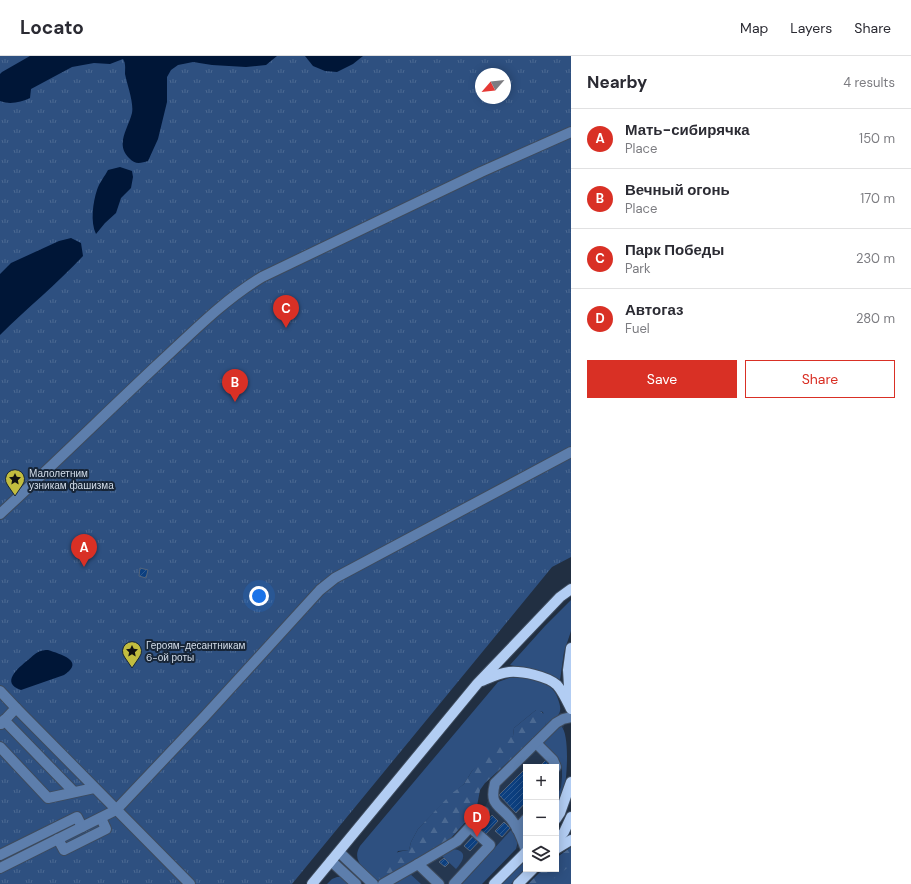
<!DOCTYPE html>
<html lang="en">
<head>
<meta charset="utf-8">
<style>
  :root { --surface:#fff; --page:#f7f7f7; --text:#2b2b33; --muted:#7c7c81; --line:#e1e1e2; --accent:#d93025 }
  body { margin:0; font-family:"DM Sans",sans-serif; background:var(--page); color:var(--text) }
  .controls { position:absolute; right:12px; bottom:12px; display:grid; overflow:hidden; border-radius:0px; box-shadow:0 2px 10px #0003 }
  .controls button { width:36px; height:36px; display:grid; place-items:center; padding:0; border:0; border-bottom:1px solid var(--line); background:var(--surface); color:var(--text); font:20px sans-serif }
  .compass { position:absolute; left:475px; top:12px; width:36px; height:36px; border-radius:50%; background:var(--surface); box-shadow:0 2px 10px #0003; rotate:242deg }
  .you { position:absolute; left:259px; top:540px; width:14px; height:14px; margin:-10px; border:3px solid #fff; border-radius:50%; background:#1a73e8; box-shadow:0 0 0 6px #1a73e833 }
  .badge { display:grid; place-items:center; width:26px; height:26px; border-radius:50%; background:var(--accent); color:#fff; font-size:13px; font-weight:700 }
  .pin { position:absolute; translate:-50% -33px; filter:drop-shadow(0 1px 2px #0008) }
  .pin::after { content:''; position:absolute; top:21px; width:14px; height:12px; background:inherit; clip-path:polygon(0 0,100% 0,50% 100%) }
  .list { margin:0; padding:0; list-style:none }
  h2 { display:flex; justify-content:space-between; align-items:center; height:52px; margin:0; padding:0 16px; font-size:17px }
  h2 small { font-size:13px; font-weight:400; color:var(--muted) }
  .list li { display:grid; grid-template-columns:26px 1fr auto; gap:12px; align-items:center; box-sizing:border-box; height:60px; padding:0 16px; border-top:1px solid var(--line) }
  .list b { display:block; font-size:15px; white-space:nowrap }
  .list p { margin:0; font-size:13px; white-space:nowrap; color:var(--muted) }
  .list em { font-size:13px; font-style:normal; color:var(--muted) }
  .actions { display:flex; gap:8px; padding:12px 16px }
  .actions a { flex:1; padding:9px 0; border:1px solid var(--accent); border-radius:0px; text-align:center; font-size:14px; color:var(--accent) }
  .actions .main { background:var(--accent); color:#fff }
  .icon { flex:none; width:22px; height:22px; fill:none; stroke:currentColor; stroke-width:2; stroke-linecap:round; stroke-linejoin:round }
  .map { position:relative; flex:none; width:571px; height:828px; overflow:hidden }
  header { display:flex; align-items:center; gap:24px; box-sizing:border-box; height:56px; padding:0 20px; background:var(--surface); border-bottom:1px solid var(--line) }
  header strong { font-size:19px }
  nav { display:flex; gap:22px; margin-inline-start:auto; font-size:14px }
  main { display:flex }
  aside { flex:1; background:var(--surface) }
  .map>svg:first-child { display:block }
  .built { fill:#253750 }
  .grass { fill:#2e5080 }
  .forest { fill:url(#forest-firs) }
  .park { fill:url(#park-tufts); fill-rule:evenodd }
  .water { fill:#001637 }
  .building { fill:url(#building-hatch); stroke:#55657b }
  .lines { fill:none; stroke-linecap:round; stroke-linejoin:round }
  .minor-casing { stroke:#3e4b5d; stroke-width:12 }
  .major-casing { stroke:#3e4b5d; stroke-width:12 }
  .minor { stroke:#5d7eac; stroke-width:10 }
  .major { stroke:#b2cdf3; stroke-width:10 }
  .labels { text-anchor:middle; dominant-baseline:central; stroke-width:4; stroke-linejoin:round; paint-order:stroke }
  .poi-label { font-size:10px; fill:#d4deea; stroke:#172537; text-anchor:start }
</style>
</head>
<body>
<header>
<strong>Locato</strong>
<nav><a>Map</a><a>Layers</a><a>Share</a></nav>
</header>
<main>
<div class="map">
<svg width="571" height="828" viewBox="0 0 571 828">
  <defs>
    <pattern id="forest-firs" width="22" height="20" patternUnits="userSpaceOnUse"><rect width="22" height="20" fill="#2e5080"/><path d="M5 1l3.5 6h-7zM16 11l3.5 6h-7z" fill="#4b6992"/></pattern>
    <pattern id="park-tufts" width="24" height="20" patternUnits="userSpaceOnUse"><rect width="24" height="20" fill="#2e5080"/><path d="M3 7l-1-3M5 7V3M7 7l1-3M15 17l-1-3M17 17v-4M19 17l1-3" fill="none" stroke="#4b6992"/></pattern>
    <pattern id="building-hatch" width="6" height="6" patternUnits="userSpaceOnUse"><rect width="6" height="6" fill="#0c3f7f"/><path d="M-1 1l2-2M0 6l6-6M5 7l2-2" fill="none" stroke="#2e5a91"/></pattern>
  </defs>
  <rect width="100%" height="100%" fill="#212f42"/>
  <!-- built -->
  <path class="built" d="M560,654L565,676L564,672L545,691L559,704L562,711L561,731L556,742V711H526V773L524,775L526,788L516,793L518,788L516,781L511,774L462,828H380L375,824H378L452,786L486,749L489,741L557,661Z"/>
  <!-- grass -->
  <g class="grass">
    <path d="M571,544V575L564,596L560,624L544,617L510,609L545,570Z"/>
    <path d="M509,622C527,621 552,623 558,643C559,646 561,651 560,655C558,662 551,667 546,671L543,656L536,654L514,672L513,680L472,715L464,728L451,739L418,773L411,786L409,794L398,795L381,824H375C365,813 351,805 360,790L498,626Z"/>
    <path d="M561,670C570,678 567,722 564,735C562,741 559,747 556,752V742L561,731L562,720V711L559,704L545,691L543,686L544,683Z"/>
    <path d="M511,774C516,780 519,785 516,793L482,828H462Z"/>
    <path d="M453,793C469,795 463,805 456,813L441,799Z"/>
    <path d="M571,793V828H530L556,813Z"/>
    <path d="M526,804V813L511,828H501Z"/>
    <path d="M408,816L421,828H390Z"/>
    <path d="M337,821H342L351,828H327L332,823Z"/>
  </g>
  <!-- forest -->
  <g class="forest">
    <path d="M536,654H539L545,659L546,671L485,727L480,734L477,750L471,760L448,785L381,824L378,821L377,817C387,801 391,796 409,794L411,786L418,773L451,738L464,728L472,715L480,706L505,683L513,680L514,672Z"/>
    <path d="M571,791V809L547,828H528L543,813H556V802Z"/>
  </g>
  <!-- park -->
  <path class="park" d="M0,0H571V501L552,511L292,828H0ZM481,18H505V42H481Z"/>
  <!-- water -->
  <g class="water">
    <path d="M30,0H277L266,9L246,11L212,9L193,6L178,9L171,14L167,21V46L158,83L148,105C141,107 135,109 129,102C115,88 128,73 132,57C134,47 127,28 125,18C125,12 126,8 123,3L110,8L94,7L72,11L31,33L30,42C21,46 10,49 0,45V18L2,16Z"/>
    <path d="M305,0H363L353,8L337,16L325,15L313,10Z"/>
    <path d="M120,111L132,115L133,121L131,132L121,142L116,157L105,167L96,178C90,166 93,146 97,134C99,127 105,120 108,114Z"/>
    <path d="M71,182L81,187L83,200C57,228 27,252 0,279V218L11,207L59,185Z"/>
    <path d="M48,594C60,598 86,605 64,619L21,634C0,627 18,612 28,604C32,601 36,596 41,595C43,594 45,594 48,594Z"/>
  </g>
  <!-- building -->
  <g class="building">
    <path d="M140,512L148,514L146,522L139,520Z"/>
    <path d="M546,704L551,710L539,711Z"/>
    <path d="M526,712V746L516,757L499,739Z"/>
    <path d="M492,759L498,765L470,795L464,790Z"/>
    <path d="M504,766L510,772L502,781L495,775Z"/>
    <path d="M444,802L449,807L445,811L439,806Z"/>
  </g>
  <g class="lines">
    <!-- minor casing -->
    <g class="minor-casing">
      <g id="minor">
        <path d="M0,458C52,410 103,360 155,311C189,280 222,245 262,221L481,116L571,76"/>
        <path d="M0,635L16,652L1,668"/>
        <path d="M16,652L190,828"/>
        <path d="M4,664L74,736"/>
        <path d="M536,687L553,704L556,711"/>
        <path d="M0,691L48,742L94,732"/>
        <path d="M470,771L484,756"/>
        <path d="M517,773L526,763"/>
        <path d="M58,783L64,794L106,773L101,762"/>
        <path d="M526,794C522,783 519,773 511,763C499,748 489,750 495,727L556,667L563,663L571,661"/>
        <path d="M339,796L373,828"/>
        <path d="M0,799L77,761L82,771"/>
        <path d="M331,805L356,828"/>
        <path d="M418,808L457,785L470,771L490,789L454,828"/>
        <path d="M0,812L116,754L205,660L320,534L335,522L571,396"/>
        <path d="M383,828L418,808L439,828"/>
      </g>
    </g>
    <!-- major casing -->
    <g class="major-casing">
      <g id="major">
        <path d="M482,625C491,621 499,617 509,616C522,615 547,620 557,629C563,636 567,645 571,653"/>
        <path d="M570,646L568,614L571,592"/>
        <path d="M556,763L560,757L571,726"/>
        <path d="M556,786L564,776L571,761"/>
        <path d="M556,793L571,784"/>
        <path d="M312,828L477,628L560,541L571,533"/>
        <path d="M494,828L526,796"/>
        <path d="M518,828L533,813"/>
      </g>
    </g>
    <!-- minor -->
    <use href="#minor" class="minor"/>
    <!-- major -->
    <use href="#major" class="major"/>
  </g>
  <!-- icons -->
  <defs>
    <g id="sight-pin" transform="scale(1)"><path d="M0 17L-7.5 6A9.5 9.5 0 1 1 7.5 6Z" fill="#c2bd3f" stroke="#172537"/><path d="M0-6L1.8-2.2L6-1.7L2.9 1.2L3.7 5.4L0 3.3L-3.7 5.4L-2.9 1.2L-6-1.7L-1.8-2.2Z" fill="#111"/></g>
  </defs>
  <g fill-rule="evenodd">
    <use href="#sight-pin" x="15" y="423"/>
    <use href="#sight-pin" x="132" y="595"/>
  </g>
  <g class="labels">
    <!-- poi labels -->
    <g class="poi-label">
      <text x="29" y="417">Малолетним<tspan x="29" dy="12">узникам фашизма</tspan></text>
      <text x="146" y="589">Героям-десантникам<tspan x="146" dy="12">6-ой роты</tspan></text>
    </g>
  </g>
</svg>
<div class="controls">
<button>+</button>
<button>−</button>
<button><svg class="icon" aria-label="layers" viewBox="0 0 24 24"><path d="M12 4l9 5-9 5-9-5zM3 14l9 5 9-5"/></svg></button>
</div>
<svg class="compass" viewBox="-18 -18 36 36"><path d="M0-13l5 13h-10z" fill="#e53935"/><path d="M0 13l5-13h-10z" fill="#7c7c81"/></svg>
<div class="you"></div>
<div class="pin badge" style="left:84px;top:511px">A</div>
<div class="pin badge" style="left:235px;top:346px">B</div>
<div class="pin badge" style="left:286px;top:272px">C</div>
<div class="pin badge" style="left:477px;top:781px">D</div>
</div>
<aside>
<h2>Nearby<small>4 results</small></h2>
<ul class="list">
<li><span class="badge">A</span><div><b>Мать-сибирячка</b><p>Place</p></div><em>150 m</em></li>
<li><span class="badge">B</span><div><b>Вечный огонь</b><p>Place</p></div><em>170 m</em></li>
<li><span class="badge">C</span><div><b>Парк Победы</b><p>Park</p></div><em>230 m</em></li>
<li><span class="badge">D</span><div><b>Автогаз</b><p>Fuel</p></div><em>280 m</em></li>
</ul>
<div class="actions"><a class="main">Save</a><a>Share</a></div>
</aside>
</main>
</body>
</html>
